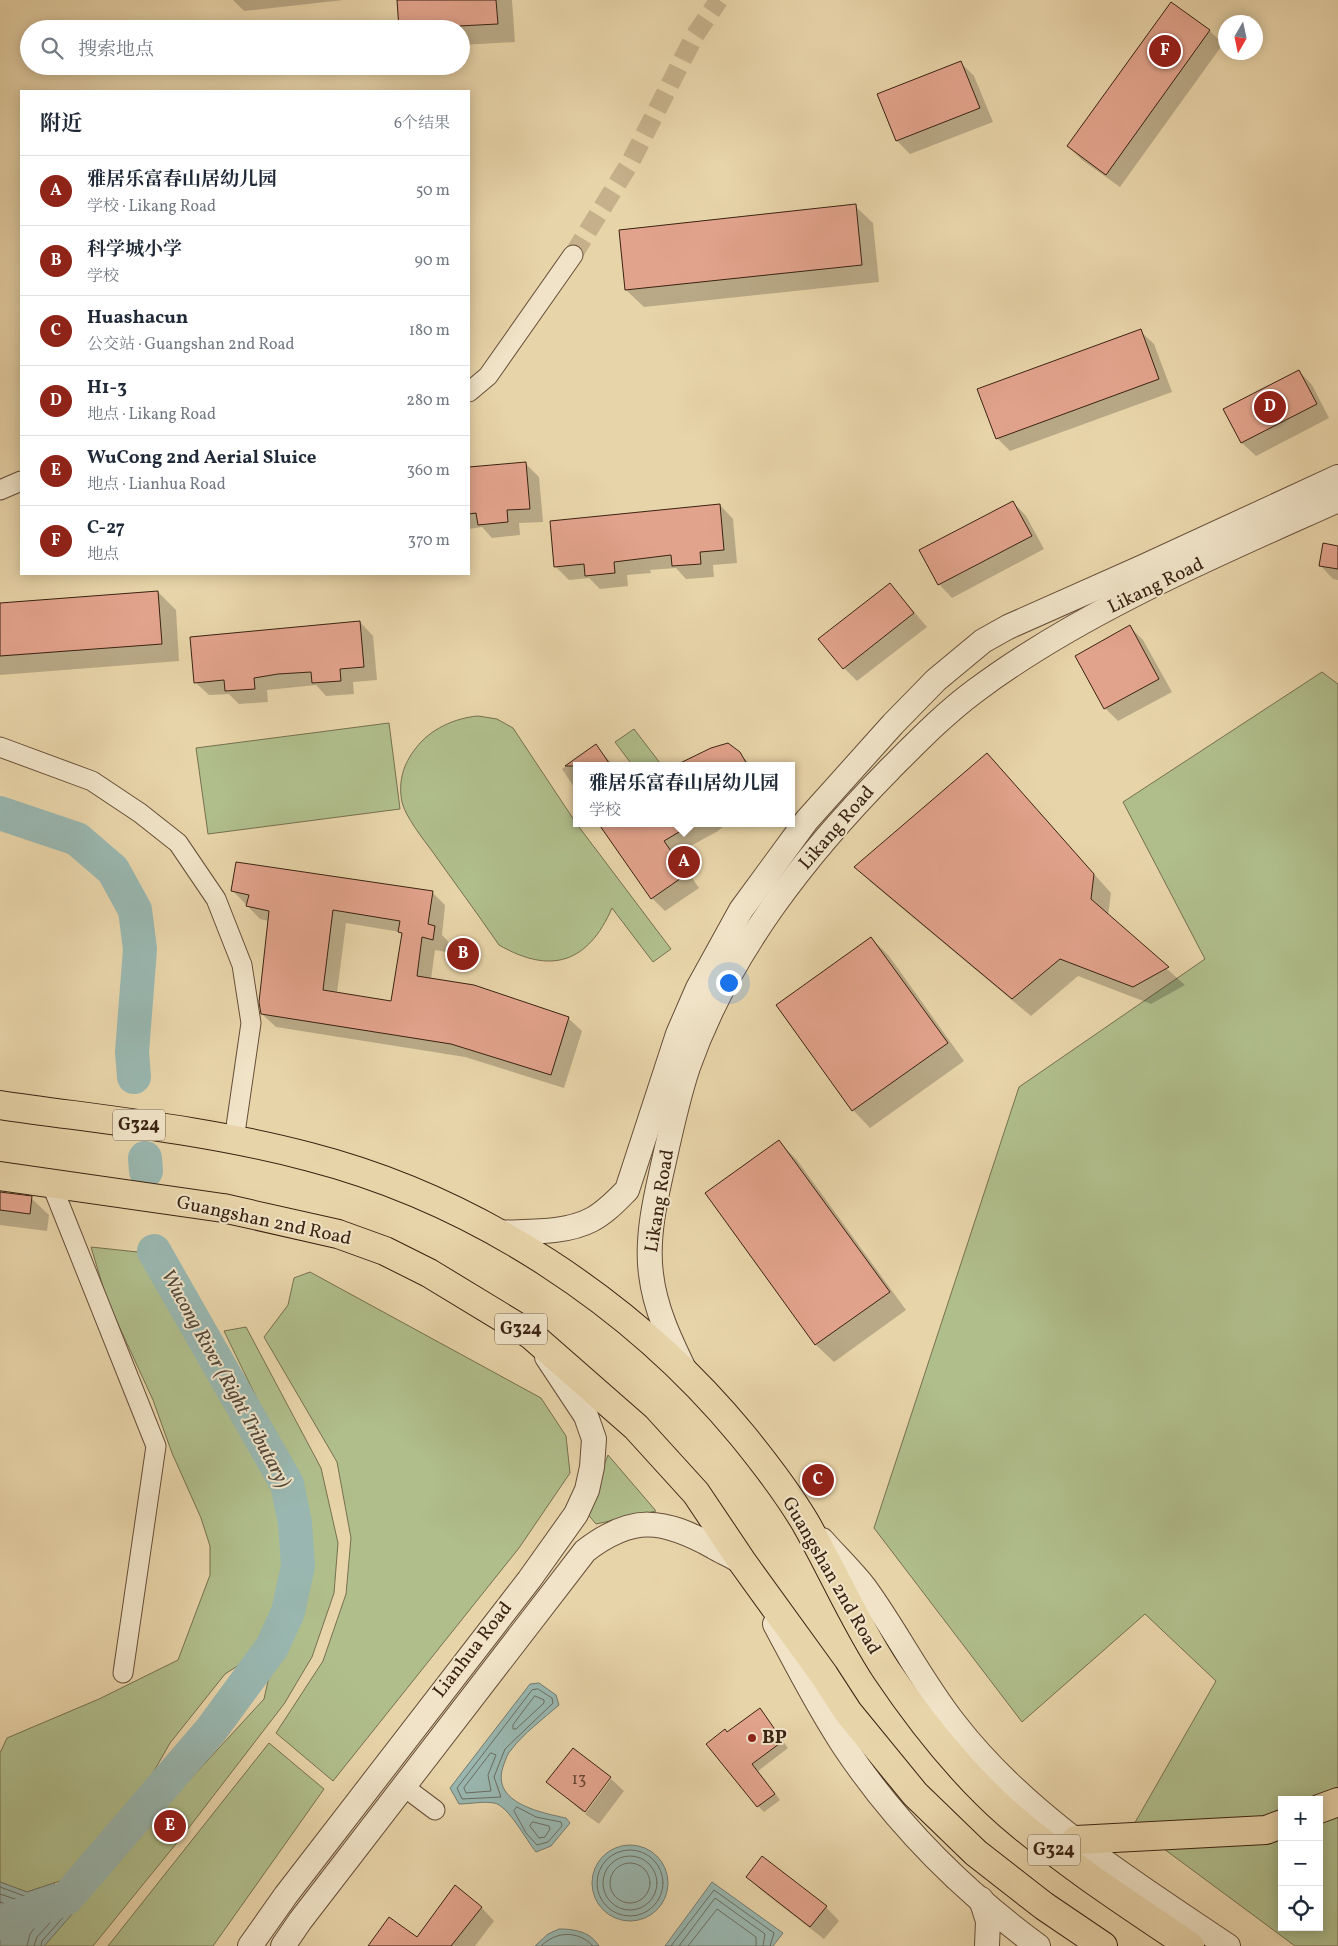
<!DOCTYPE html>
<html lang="zh">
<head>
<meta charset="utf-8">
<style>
  :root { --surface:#fff; --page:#f6f6f7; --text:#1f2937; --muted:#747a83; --line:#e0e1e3; --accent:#8f2418 }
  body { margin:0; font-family:Vollkorn,"Noto Serif SC",serif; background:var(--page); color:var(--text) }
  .controls { position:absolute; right:15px; bottom:15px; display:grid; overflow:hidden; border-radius:0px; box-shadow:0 2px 12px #0003 }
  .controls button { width:45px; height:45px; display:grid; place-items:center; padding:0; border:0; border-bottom:1px solid var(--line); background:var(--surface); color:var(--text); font:25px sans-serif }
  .compass { position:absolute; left:1218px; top:15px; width:45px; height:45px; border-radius:50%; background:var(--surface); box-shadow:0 2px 12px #0003; rotate:189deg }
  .you { position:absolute; left:728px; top:982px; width:18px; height:18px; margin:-12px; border:4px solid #fff; border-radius:50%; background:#1a73e8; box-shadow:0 0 0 8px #1a73e833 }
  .badge { display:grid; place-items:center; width:32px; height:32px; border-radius:50%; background:var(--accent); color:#fff; font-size:16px; font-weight:700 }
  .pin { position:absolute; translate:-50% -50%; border:2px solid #fff; box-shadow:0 1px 5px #0006 }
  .popup { position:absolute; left:573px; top:762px; width:222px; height:65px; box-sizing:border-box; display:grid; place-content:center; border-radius:0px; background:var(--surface); filter:drop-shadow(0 1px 4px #0005); font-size:16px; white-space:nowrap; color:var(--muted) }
  .popup b { font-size:19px; color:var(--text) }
  .popup::after { content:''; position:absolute; left:50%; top:100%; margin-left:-10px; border:10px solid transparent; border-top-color:var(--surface) }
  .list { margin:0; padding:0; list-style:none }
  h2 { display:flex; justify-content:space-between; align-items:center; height:65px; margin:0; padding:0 20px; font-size:21px }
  h2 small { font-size:16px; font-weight:400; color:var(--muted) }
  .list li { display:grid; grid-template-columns:32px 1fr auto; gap:15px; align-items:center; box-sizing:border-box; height:70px; padding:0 20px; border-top:1px solid var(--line) }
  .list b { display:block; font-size:19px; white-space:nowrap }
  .list p { margin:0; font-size:16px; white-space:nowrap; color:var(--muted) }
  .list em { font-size:16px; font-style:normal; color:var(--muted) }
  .icon { flex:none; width:28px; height:28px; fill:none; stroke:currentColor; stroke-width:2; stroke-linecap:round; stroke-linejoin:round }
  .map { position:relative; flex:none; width:1338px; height:1946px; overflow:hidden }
  .search { position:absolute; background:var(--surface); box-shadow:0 2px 12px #0003; left:20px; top:20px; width:450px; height:55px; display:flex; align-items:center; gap:12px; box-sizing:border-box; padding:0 18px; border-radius:28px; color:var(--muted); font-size:19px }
  .panel { position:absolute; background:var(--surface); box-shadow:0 2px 12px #0003; left:20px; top:90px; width:450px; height:485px; border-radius:0px }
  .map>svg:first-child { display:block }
  .green { fill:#b0be8c; stroke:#75704f; fill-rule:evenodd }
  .water { fill:#99b7b0; stroke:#737b71 }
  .shadow { fill:#0003; fill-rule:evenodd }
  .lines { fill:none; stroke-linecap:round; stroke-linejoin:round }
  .shore { stroke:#6a6c61; stroke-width:1 }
  .river { stroke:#99b7b0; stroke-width:34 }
  .building { fill:#e2a38c; stroke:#3a2212; fill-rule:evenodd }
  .minor-tunnel { stroke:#c5b08b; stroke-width:19; stroke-dasharray:19 9; stroke-linecap:butt }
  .minor-casing { stroke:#664e38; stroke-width:21 }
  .tertiary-casing { stroke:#664e38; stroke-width:26 }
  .primary-casing { stroke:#3a2212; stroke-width:30 }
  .trunk-casing { stroke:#3a2212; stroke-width:30 }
  .minor { stroke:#f0e3c7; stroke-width:19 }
  .tertiary { stroke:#f0e3c7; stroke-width:24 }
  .primary { stroke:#e8d4a9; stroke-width:28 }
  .trunk { stroke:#e8d4a9; stroke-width:28 }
  .poi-dot { fill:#8f2418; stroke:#f0e3c7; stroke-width:2 }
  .labels { text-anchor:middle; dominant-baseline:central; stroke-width:4; stroke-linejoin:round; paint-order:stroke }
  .number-label { font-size:16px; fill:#644230 }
  .shield { fill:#f0e3c7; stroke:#715c48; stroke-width:1 }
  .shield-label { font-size:18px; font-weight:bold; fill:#3a2212 }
  .street-label { font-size:19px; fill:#3a2212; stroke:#f0e3c7 }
  .poi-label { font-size:19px; font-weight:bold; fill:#3a2212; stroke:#f0e3c7; text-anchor:start }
  .water-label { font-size:20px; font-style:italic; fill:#52473a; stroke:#f0e3c7 }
</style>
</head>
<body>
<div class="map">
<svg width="1338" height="1946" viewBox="0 0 1338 1946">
  <rect width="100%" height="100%" fill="#e8d4a9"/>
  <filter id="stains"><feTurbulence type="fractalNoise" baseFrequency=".004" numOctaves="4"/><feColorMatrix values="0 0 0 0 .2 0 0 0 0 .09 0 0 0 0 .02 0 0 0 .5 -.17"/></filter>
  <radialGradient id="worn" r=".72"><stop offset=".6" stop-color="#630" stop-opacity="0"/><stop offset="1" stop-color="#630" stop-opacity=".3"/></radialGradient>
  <!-- green -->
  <g class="green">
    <path d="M1322,672L1338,684V1946H1295L1133,1826L1216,1681L1145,1614L1022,1722L874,1528L1019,1087L1205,959L1123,802ZM1282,1800H1319V1927H1282Z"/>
    <path d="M478,716L497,719L513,728L576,823L671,949L653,962L612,908C588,963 551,975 499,945C477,913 454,882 432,851C423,839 405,816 402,802C398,782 403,764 416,748C430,729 455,718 478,716Z"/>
    <path d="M389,723L400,809L208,834L196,748Z"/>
    <path d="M634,729L660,763L655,766H633L615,742Z"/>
    <path d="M91,1247L147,1253L204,1352L282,1499L289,1565L278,1613L267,1635L250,1658L225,1674L170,1743L154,1771L125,1810L66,1879L27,1892L0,1882V1753L7,1738L99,1699L178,1660L210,1575V1546L201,1518L172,1453L153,1400L107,1300Z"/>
    <path d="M310,1272L541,1398L566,1436L570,1473L519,1548L333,1781L276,1733L323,1661L346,1594L351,1538L337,1462L264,1337L288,1305L294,1278Z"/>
    <path d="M246,1327L321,1468L338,1543L334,1593L312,1657L284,1704L184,1834L93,1946H44L173,1798L264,1699L270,1672L280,1657L299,1606L308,1560L303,1507L278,1442L224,1331Z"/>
    <path d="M608,1455L656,1511L596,1524L586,1512Z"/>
    <path d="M269,1743L324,1789L213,1946H108Z"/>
  </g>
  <!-- water -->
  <g class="water">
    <path d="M539,1683L556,1695L559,1705C543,1719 524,1733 511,1750C507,1754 506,1759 504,1764C489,1802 538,1812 566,1818L570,1823L551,1846L536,1852C526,1840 508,1805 494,1803C483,1801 470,1804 459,1804L450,1788L530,1684Z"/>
    <circle cx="630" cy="1883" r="38"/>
    <path d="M0,1882L27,1892L54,1883L74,1912L44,1946H0Z"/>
    <path d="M712,1882L783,1933L773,1946H665Z"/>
    <path d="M559,1929C576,1929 590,1932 599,1946H535L548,1934Z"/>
  </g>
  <!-- shadow -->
  <g class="shadow">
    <path d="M233,0H343L244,11Z"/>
    <path d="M398,0H512L515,42L461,45V29H400Z"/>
    <path d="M1171,4L1210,31L1223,44L1120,187L1082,160L1068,146Z"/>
    <path d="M961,63L974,76L993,122L910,154L897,141L879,95Z"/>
    <path d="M855,206L873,223L879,282L644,307L626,290Z"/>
    <path d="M1140,331L1154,344L1172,392L1010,451L997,438Z"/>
    <path d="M1299,371L1312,385L1329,418L1256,456L1242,443L1225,410Z"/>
    <path d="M526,464L539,477L543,522L519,523L520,535L492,538L482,527L469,529V469Z"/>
    <path d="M1013,502L1026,516L1044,549L952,598L939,584Z"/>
    <path d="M720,505L733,519L737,563L713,565L714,577L686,579L676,568L650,570L651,573L627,575L628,586L600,589L589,578L569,580L555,566Z"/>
    <path d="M1338,547V580L1333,579L1320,565Z"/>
    <path d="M890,584L927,627L857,681L844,668Z"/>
    <path d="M158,592L176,610L179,661L0,675V604Z"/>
    <path d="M360,622L373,636L377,680L353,682L354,694L326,696L316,685L267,690L268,702L239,704L229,694L209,695L195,682Z"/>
    <path d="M1130,627L1143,640L1172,692L1118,721L1105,708Z"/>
    <path d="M596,746L614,766H576V790L562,769Z"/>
    <path d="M739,753L752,766H684Z"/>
    <path d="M987,755L1111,893L1108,916L1185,985L1151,1004L1078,976L1031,1016L873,884L855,867Z"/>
    <path d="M600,823H727L718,831L676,854L699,888L665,911L652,898Z"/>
    <path d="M233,891L432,892L445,905L442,935L448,941L446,952L435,950L431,979L568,1018L582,1031L564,1088L465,1057L276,1027L262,1014L269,921L260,919ZM346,923L400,932L403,935L392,1003L337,993Z"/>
    <path d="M871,938L889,956L964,1061L870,1128L853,1110Z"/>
    <path d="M779,1142L797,1160L906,1310L834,1362L816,1345L707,1194Z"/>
    <path d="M0,1173L9,1182L1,1193L31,1198L49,1215L47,1231L0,1225Z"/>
    <path d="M760,1710L788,1748L758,1771L780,1800L764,1812L758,1806L727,1733Z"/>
    <path d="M609,1778L583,1812L548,1782Z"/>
    <path d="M611,1779L624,1791L599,1824L585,1814Z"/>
    <path d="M180,1825L184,1829L175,1840L164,1832Z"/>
    <path d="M762,1858L826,1907L839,1921L824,1939L761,1890L747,1877Z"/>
    <path d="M481,1907L494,1921L475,1946H378L417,1938Z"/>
  </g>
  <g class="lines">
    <!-- shore -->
    <g class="shore">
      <path d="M538,1689L552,1698L553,1703L505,1749L494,1777L501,1797L462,1799L457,1788L532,1690Z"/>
      <path d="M535,1696L544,1700V1703L516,1729H513V1725Z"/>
      <path d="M491,1753L496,1755L488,1775L491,1791L466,1793L464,1788Z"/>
      <path d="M517,1807L536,1817L561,1822L562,1826L548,1842L537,1845L526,1833L514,1811Z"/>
      <path d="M533,1822L549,1826L550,1829L545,1837L539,1838L530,1826Z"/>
      <circle cx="630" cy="1883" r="33"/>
      <circle cx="630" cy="1883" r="27"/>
      <circle cx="630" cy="1883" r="20"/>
      <path d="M0,1887L27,1897L52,1890L67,1910V1913L42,1941L41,1946"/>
      <path d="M0,1894L27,1903L49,1897L59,1913L37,1937L34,1946"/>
      <path d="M0,1902L24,1911L46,1906L49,1909L30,1934L27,1946"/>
      <path d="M541,1946C556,1931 578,1930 593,1946"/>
      <path d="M671,1946L714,1890L774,1933L770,1946"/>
      <path d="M679,1946L715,1898L765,1934L763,1946"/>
      <path d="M688,1946L717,1909L756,1937V1946"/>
    </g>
    <!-- river -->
    <g class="river">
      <path d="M0,813L77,839L113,870L135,910L140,949L132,1052L134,1077"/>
      <path d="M145,1158L146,1171"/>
      <path d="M0,1923L67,1898L211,1730L272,1647L288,1612L298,1566L295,1523L287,1484L154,1251"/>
    </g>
  </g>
  <!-- building -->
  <g class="building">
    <path d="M397,0H496L498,24L399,29Z"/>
    <path d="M1171,2L1210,30L1106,175L1067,146Z"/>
    <path d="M961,61L980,108L896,141L877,94Z"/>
    <path d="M856,204L862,265L625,290L619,230Z"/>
    <path d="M1141,329L1159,379L996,439L977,389Z"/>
    <path d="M1299,370L1317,404L1241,443L1223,409Z"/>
    <path d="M526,462L530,509L507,510L508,522L478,525L476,513L469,514V467Z"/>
    <path d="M1013,501L1032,536L938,585L919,550Z"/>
    <path d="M720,504L724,550L700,552L701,564L672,566L671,555L614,562L615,573L585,576L584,564L554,567L550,521Z"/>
    <path d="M1323,543L1338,546V569L1319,566Z"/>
    <path d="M890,583L914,613L843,669L818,639Z"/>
    <path d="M158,591L162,644L0,656V603Z"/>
    <path d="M360,621L364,667L340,669L341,681L312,683L311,672L278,674L254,678L255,689L225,691L224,680L194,683L190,637Z"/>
    <path d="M1130,625L1159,679L1104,709L1075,656Z"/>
    <path d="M728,743L740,752L748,766H674L711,748Z"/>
    <path d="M596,744L611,766H565Z"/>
    <path d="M987,753L1094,874L1091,899L1169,967L1133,987L1060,959L1012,999L854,867Z"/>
    <path d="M598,823H694L664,841L687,874L651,899Z"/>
    <path d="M236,862L433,891L428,924L435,926L433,940L422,937L417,976L474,985L569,1017L551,1075L451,1044L261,1014L259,1002L269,911L246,906L249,895L231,891ZM333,910L400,921L398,932L402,933L391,1001L323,990Z"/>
    <path d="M871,937L948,1043L852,1111L776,1005Z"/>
    <path d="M779,1140L890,1292L815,1345L705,1193Z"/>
    <path d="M0,1192L32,1196L30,1214L0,1210Z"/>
    <path d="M760,1708L783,1741L752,1764L775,1794L757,1807L706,1744L725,1729L727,1732Z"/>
    <path d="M573,1748L611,1777L585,1812L546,1782Z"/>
    <path d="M169,1815L181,1824L171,1837L159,1829Z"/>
    <path d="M762,1856L827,1906L810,1927L746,1877Z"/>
    <path d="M455,1885L482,1907L451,1946H368L389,1917L417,1937Z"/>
  </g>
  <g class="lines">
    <!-- minor-tunnel -->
    <path class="minor-tunnel" d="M573,255L630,163L695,35L719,0"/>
    <!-- minor casing -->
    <g class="minor-casing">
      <g id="minor">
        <path d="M469,392L488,376L573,255"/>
        <path d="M0,490L21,481"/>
        <path d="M0,747L92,781L140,813L178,843L216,899L242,965L251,1023L234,1140"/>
        <path d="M51,1183L156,1446L123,1673"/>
        <path d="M403,1786L435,1810"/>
      </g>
    </g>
    <!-- tertiary casing -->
    <g class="tertiary-casing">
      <g id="tertiary">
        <path d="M496,1233C526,1231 564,1234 591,1220C605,1213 616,1201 627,1190L678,1034L698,988L741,910L807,820L893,724L936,680L983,641L1008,627L1143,567L1338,477"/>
        <path d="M685,1371C670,1340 655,1309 651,1274C646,1237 656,1196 664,1161C671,1129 678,1097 688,1067C728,953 806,854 890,769C917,742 944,714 975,691C1080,612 1218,554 1338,500"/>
        <path d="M822,1540C836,1556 852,1571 865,1588C897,1632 921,1681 955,1724C1027,1817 1132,1881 1228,1946"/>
        <path d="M775,1624C797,1665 818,1707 844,1746C896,1824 962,1890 1038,1946"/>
        <path d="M981,1899L988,1921L987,1946"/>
        <path d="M250,1946L286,1895L529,1580L576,1514L587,1490L592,1467L594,1439L586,1416L547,1357"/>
        <path d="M283,1946L300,1921L585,1551C633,1514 663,1519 714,1547C723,1553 737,1557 744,1565"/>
      </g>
    </g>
    <!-- primary casing -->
    <g class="primary-casing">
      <g id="primary">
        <path d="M1319,1809L1338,1802"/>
        <path d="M1076,1840L1266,1830L1282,1824"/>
      </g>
    </g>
    <!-- trunk casing -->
    <g class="trunk-casing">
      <g id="trunk">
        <path d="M0,1105C103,1120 209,1130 310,1157C476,1200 633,1303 742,1435C764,1462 787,1492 805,1522C833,1571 855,1623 886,1670C921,1722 962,1774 1010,1816C1066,1864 1129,1905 1190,1946"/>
        <path d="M0,1176L223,1208L338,1234L385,1251L429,1273L531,1335L636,1427L696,1493L743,1563L824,1675L848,1712L915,1794L976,1853L1044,1906L1103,1946"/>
      </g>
    </g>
    <!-- minor -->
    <use href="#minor" class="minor"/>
    <!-- tertiary -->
    <use href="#tertiary" class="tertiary"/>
    <!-- primary -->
    <use href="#primary" class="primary"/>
    <!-- trunk -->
    <use href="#trunk" class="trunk"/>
  </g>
  <!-- markers -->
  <circle class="poi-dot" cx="752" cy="1738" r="5"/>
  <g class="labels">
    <!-- number labels -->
    <g class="number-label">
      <text x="579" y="1780">13</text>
    </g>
    <!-- shield labels -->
    <g class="shield">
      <rect x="113" y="1109.5" width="52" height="31" rx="4"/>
      <rect x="495" y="1313.5" width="52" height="31" rx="4"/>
      <rect x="1028" y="1834.5" width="52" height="31" rx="4"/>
    </g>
    <g class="shield-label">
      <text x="139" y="1125">G324</text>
      <text x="521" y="1329">G324</text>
      <text x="1054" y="1850">G324</text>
    </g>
    <!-- street labels -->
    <g class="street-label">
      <text transform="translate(1156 586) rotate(-26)">Likang Road</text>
      <text transform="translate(837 828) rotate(-49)">Likang Road</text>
      <text transform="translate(660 1201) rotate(-81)">Likang Road</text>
      <text transform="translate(264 1221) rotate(12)">Guangshan 2nd Road</text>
      <text transform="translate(831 1576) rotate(60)">Guangshan 2nd Road</text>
      <text transform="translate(473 1650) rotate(-52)">Lianhua Road</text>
    </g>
    <!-- poi labels -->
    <g class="poi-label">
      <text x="762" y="1738">BP</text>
    </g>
    <!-- water labels -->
    <g class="water-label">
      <text transform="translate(225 1379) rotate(61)">Wucong River (Right Tributary)</text>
    </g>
  </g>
  <rect width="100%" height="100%" filter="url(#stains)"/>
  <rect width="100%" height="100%" fill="url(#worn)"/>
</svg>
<div class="controls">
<button>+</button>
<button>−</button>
<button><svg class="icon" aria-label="locate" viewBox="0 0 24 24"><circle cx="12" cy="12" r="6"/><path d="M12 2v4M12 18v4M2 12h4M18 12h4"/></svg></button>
</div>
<svg class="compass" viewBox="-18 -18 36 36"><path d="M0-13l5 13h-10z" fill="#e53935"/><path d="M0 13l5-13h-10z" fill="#747a83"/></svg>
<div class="you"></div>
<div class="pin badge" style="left:684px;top:862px">A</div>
<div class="popup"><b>雅居乐富春山居幼儿园</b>学校</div>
<div class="pin badge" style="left:463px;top:954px">B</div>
<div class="pin badge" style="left:818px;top:1480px">C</div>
<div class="pin badge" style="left:1270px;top:407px">D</div>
<div class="pin badge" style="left:170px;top:1826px">E</div>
<div class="pin badge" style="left:1165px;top:51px">F</div>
<div class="search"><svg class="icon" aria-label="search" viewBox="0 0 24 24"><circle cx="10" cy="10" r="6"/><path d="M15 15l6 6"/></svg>搜索地点</div>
<section class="panel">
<h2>附近<small>6个结果</small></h2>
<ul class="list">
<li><span class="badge">A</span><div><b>雅居乐富春山居幼儿园</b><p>学校 · Likang Road</p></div><em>50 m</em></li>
<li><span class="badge">B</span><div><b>科学城小学</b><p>学校</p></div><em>90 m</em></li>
<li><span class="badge">C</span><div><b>Huashacun</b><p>公交站 · Guangshan 2nd Road</p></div><em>180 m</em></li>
<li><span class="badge">D</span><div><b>H1-3</b><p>地点 · Likang Road</p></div><em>280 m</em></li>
<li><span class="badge">E</span><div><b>WuCong 2nd Aerial Sluice</b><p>地点 · Lianhua Road</p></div><em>360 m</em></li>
<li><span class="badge">F</span><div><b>C-27</b><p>地点</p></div><em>370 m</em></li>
</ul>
</section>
</div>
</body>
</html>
